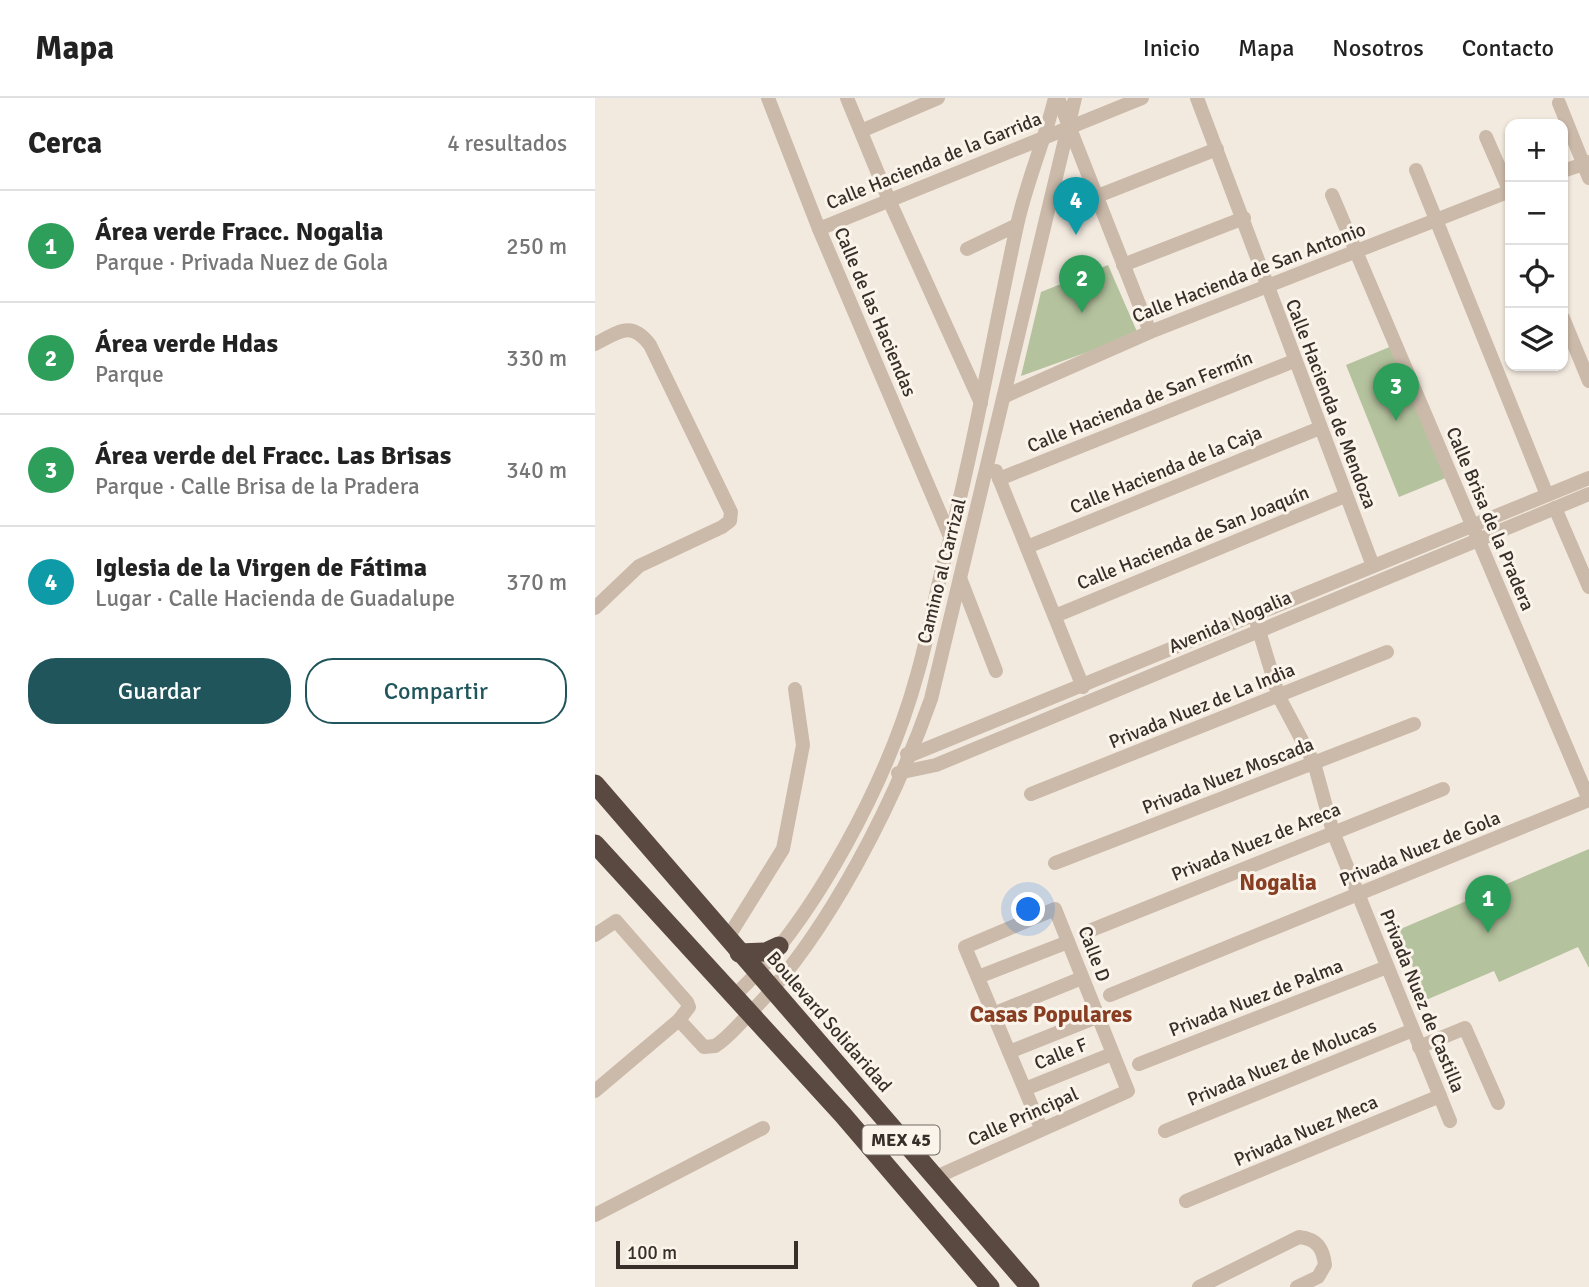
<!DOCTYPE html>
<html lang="es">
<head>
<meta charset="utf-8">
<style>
  :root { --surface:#fff; --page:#f2f2f2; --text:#222; --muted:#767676; --line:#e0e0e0; --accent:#1f555b }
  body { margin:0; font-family:Signika,sans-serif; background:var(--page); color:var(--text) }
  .controls { position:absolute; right:21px; top:21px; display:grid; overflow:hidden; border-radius:14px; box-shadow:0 2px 5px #0004 }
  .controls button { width:63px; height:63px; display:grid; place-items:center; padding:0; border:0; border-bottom:2px solid var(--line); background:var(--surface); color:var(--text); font:35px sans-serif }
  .scale { position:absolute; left:21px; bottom:18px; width:182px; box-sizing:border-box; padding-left:7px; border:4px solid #392f2a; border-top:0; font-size:19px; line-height:24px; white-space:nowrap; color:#392f2a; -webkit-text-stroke:5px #faf4eb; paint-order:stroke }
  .you { position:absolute; left:434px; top:812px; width:24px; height:24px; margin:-18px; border:5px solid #fff; border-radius:50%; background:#1a73e8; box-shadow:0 0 0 10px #1a73e833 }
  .badge { display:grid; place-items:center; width:46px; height:46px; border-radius:50%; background:var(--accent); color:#fff; font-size:23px; font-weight:700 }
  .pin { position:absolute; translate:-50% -58px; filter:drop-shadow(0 2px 4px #0008) }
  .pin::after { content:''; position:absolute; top:37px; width:24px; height:21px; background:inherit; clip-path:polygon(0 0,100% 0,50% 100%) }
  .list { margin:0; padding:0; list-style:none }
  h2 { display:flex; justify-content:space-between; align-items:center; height:91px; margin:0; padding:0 28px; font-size:30px }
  h2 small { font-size:23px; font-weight:400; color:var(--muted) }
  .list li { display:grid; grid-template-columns:46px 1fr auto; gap:21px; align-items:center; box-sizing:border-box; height:112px; padding:0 28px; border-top:2px solid var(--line) }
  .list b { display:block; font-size:26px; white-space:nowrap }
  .list p { margin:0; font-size:23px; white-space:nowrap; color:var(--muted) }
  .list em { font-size:23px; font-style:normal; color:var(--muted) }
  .actions { display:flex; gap:14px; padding:21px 28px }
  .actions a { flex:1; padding:16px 0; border:2px solid var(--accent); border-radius:28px; text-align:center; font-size:24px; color:var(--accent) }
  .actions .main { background:var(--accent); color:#fff }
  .icon { flex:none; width:38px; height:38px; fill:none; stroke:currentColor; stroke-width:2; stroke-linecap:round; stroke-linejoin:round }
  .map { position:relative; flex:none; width:994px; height:1189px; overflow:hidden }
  header { display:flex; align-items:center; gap:42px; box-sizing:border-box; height:98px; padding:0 35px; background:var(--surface); border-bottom:2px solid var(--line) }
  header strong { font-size:33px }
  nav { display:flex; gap:38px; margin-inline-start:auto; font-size:24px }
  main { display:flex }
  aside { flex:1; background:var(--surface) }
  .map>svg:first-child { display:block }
  .green { fill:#b5c29e }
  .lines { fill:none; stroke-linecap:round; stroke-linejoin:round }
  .minor { stroke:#cbbaaa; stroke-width:14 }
  .highway { stroke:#5a4941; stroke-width:19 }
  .labels { text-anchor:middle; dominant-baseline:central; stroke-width:6; stroke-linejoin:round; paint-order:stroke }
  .shield { fill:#faf4eb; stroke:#736a64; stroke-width:2 }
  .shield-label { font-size:18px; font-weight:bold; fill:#392f2a }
  .street-label { font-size:19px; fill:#392f2a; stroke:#faf4eb }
  .quarter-label { font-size:23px; font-weight:bold; fill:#883e23; stroke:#faf4eb }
</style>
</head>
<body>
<header>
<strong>Mapa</strong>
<nav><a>Inicio</a><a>Mapa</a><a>Nosotros</a><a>Contacto</a></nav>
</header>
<main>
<aside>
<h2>Cerca<small>4 resultados</small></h2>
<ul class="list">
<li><span class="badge" style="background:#2e9e5b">1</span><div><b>Área verde Fracc. Nogalia</b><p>Parque · Privada Nuez de Gola</p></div><em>250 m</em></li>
<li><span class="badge" style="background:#2e9e5b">2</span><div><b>Área verde Hdas</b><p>Parque</p></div><em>330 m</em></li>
<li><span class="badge" style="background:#2e9e5b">3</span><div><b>Área verde del Fracc. Las Brisas</b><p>Parque · Calle Brisa de la Pradera</p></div><em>340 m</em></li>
<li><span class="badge" style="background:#0f9aa8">4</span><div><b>Iglesia de la Virgen de Fátima</b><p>Lugar · Calle Hacienda de Guadalupe</p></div><em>370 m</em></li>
</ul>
<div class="actions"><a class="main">Guardar</a><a>Compartir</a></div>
</aside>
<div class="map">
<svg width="994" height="1189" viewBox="0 0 994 1189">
  <rect width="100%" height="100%" fill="#f3eadf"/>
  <!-- green -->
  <g class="green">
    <path d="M513,167L543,236L426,278L446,194Z"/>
    <path d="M797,248L853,379L804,399L751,267Z"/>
    <path d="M994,751V870L983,849L904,884L899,873L831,902L803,832Z"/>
  </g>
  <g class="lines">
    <!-- minor -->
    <g class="minor">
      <path d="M173,0L224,131L356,441"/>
      <path d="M252,0L294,102L386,305"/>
      <path d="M463,0L555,234"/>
      <path d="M602,0L778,468"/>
      <path d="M964,5L994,80"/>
      <path d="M266,33L343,0"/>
      <path d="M891,39L915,94"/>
      <path d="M821,72L952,397"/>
      <path d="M968,73L994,64"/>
      <path d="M737,97L994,702"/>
      <path d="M500,99L622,51"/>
      <path d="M224,131L547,0"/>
      <path d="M372,151L422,127"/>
      <path d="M528,167L649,120"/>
      <path d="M968,220L994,283"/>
      <path d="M0,246C24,234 36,222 55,247L136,414L135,423L127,429L44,468L0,510"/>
      <path d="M410,298L555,234L915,93"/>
      <path d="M401,373L488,589"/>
      <path d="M404,381L699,263"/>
      <path d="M960,410L994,489"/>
      <path d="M432,449L725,330"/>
      <path d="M365,480L401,573"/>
      <path d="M460,518L750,398"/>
      <path d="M662,526L684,599L719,665L738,734L855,1023"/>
      <path d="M312,656L316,657L994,380"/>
      <path d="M303,675L341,667L994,396"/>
      <path d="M436,696L792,554"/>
      <path d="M460,765L819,626"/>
      <path d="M489,835L848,691"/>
      <path d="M0,837L21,823L92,904L94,909L84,922"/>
      <path d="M132,841L188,751L208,647L200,591"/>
      <path d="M383,879L473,844"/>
      <path d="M140,897C219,824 294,680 322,577C333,540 339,501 349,464C378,355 397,243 421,132C430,87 449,45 460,0"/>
      <path d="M515,897L994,702"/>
      <path d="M398,916L487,880"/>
      <path d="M824,949L870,930L903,1005"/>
      <path d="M414,954L502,919"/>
      <path d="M544,966L792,869"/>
      <path d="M430,991L517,956"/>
      <path d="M0,993L84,922L109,949L120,948C133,940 144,926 155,915C232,839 300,703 336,601L480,0"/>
      <path d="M570,1033L818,932"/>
      <path d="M339,1080L533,993L460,811L370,849L446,1030"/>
      <path d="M591,1103L845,998"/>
      <path d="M0,1117L168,1030"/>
      <path d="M604,1189L704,1139C722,1141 728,1150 730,1167L723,1179L702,1189"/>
    </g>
    <!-- highway -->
    <g class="highway">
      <path d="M0,686L435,1189"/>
      <path d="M0,746L248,1017L395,1189"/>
      <path d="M144,855L171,854L184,848"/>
    </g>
  </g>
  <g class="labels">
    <!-- shield labels -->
    <rect class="shield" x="267.5" y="1027.5" width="77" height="29" rx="5"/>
    <g class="shield-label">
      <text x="306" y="1042">MEX 45</text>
    </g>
    <!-- street labels -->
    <g class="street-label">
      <text transform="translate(339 63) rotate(-22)">Calle Hacienda de la Garrida</text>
      <text transform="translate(654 175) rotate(-21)">Calle Hacienda de San Antonio</text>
      <text transform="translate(280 214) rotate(67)">Calle de las Haciendas</text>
      <text transform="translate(545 304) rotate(-22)">Calle Hacienda de San Fermín</text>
      <text transform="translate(736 306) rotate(69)">Calle Hacienda de Mendoza</text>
      <text transform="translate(571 372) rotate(-22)">Calle Hacienda de la Caja</text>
      <text transform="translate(895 421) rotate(67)">Calle Brisa de la Pradera</text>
      <text transform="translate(598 440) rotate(-22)">Calle Hacienda de San Joaquín</text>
      <text transform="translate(347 473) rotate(-76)">Camino al Carrizal</text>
      <text transform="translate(635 524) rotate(-23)">Avenida Nogalia</text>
      <text transform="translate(607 608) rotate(-22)">Privada Nuez de La India</text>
      <text transform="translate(633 678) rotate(-21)">Privada Nuez Moscada</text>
      <text transform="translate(661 744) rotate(-22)">Privada Nuez de Areca</text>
      <text transform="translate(825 751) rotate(-22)">Privada Nuez de Gola</text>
      <text transform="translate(499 856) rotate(69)">Calle D</text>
      <text transform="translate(661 900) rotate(-21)">Privada Nuez de Palma</text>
      <text transform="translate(827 903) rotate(68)">Privada Nuez de Castilla</text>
      <text transform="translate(234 924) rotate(49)">Boulevard Solidaridad</text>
      <text transform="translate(466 956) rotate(-22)">Calle F</text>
      <text transform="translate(687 965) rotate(-22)">Privada Nuez de Molucas</text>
      <text transform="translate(428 1019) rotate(-24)">Calle Principal</text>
      <text transform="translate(711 1033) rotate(-23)">Privada Nuez Meca</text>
    </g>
    <!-- quarter labels -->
    <g class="quarter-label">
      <text x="683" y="784">Nogalia</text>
      <text x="456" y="916">Casas Populares</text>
    </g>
  </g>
</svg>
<div class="controls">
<button>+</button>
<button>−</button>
<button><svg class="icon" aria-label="locate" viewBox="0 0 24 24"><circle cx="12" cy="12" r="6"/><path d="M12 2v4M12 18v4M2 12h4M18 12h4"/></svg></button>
<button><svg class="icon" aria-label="layers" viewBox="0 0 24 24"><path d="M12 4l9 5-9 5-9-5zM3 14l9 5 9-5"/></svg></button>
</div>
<div class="scale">100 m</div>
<div class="you"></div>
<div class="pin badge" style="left:893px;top:835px;background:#2e9e5b">1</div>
<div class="pin badge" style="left:487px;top:215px;background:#2e9e5b">2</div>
<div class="pin badge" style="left:801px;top:323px;background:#2e9e5b">3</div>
<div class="pin badge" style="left:481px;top:137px;background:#0f9aa8">4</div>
</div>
</main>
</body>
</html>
